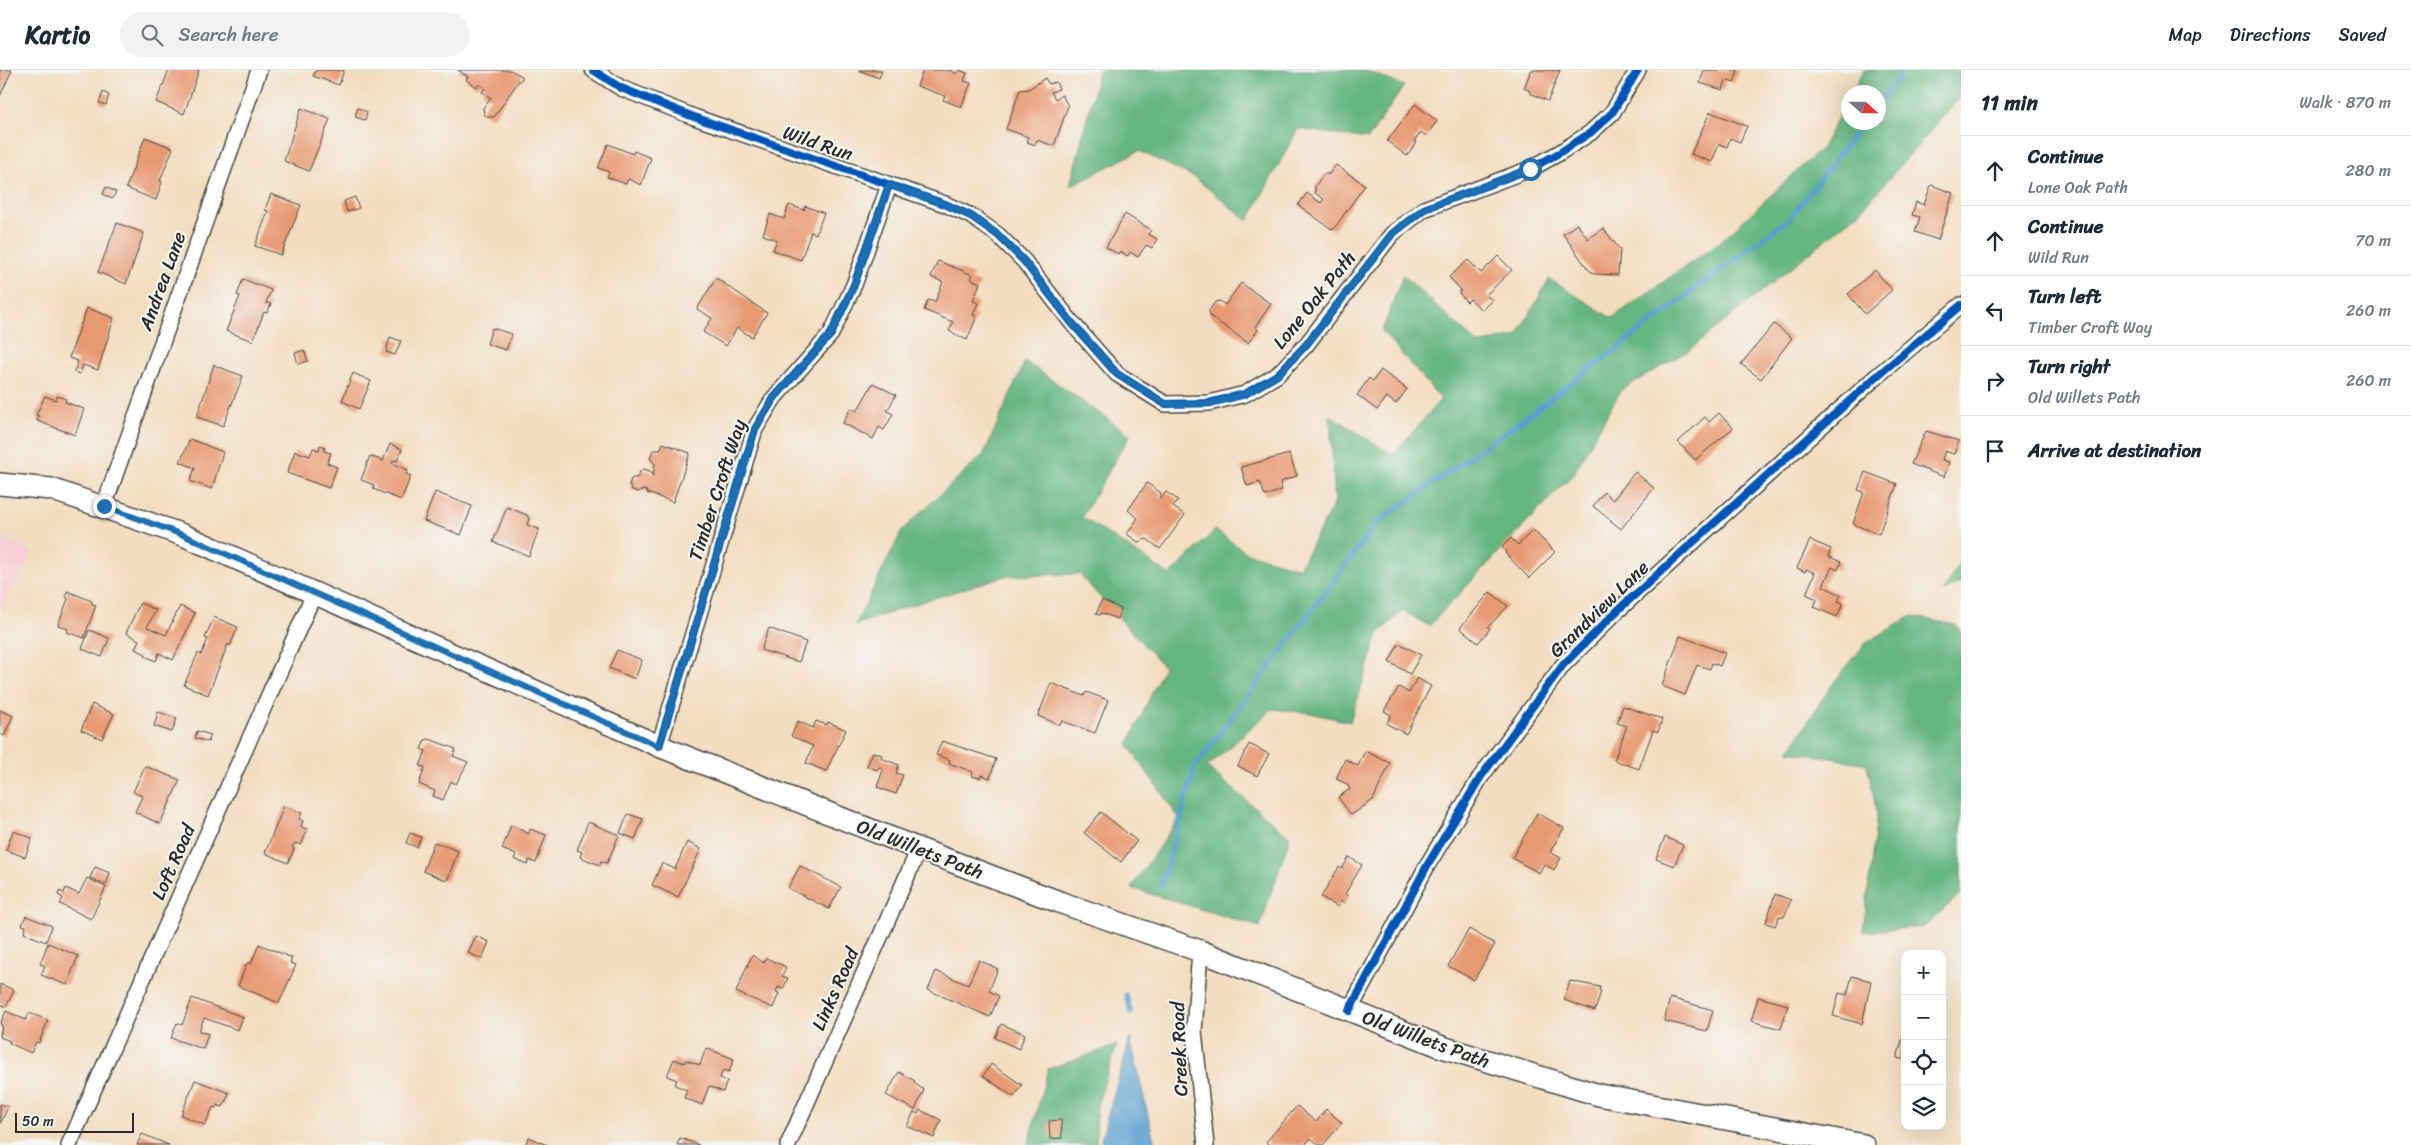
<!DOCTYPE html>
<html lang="en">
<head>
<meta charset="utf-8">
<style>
  :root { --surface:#fff; --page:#f2f2f3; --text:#1f2937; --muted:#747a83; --line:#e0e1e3 }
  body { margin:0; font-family:Sriracha,sans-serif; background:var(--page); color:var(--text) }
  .controls { position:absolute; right:15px; bottom:15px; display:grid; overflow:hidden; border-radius:10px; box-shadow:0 5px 20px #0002 }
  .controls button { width:45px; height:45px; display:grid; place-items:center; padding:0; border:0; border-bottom:1px solid var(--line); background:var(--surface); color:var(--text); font:25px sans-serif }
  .compass { position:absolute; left:1841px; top:15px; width:45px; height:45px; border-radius:50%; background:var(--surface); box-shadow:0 5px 20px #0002; rotate:111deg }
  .scale { position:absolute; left:15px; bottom:12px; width:119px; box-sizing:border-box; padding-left:5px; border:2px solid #2b2b2b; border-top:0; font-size:14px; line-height:18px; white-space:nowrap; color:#2b2b2b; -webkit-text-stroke:4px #f6f6f2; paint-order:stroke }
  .stop { position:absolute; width:15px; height:15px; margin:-11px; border:4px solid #1f6fb2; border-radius:50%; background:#fff }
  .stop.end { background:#1f6fb2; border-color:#fff; box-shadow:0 1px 5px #0008 }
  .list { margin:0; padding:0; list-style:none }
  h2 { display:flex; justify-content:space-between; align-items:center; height:65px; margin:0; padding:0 20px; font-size:21px }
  h2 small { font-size:16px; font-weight:400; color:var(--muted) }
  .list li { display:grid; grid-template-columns:32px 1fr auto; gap:15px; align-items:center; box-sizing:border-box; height:70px; padding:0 20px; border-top:1px solid var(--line) }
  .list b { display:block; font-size:19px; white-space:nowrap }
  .list p { margin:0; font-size:16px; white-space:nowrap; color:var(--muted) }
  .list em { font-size:16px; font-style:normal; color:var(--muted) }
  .icon { flex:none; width:28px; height:28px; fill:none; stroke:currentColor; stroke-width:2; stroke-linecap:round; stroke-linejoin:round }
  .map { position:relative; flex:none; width:1961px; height:1075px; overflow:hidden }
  header { display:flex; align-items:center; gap:30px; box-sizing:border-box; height:70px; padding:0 25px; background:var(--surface); border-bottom:1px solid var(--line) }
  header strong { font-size:24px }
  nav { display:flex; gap:28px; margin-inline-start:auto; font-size:18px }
  .search { width:350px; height:45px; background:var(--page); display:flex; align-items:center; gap:12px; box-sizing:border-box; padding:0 18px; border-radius:28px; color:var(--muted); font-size:19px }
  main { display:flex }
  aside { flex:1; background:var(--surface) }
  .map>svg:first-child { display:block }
  .built { fill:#f7cfd1 }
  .forest { fill:#65b680; stroke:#487056 }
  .water { fill:#5aa0d0; stroke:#42667e }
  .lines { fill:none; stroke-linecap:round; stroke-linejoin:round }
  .stream { stroke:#5aa0d0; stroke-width:5 }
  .building { fill:#e89972 }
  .street-casing { stroke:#494641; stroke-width:18 }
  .secondary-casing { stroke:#494641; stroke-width:24 }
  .street { stroke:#fff; stroke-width:15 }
  .secondary { stroke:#fff; stroke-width:21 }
  .cycleway-casing { stroke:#f6f6f2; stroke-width:11 }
  .cycleway { stroke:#0057b8; stroke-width:8 }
  .route { stroke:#1f6fb2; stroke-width:6 }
  .labels { text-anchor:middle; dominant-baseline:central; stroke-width:4; stroke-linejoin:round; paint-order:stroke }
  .street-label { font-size:19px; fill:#2b2b2b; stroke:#f6f6f2 }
</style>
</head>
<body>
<header>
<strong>Kartio</strong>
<div class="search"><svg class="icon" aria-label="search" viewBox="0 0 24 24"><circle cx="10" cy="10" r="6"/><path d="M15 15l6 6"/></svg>Search here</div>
<nav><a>Map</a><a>Directions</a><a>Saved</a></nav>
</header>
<main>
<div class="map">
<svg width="1961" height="1075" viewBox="0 0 1961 1075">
  <rect width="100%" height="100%" fill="#f6f6f2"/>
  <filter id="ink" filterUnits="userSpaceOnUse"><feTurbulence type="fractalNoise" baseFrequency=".02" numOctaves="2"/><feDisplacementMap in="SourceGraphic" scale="10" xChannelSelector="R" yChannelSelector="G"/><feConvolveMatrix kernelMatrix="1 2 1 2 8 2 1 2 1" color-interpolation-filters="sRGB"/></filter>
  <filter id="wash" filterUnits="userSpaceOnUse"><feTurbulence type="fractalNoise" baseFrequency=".0096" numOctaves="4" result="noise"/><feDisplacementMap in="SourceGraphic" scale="20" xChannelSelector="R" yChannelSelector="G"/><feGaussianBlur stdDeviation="1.12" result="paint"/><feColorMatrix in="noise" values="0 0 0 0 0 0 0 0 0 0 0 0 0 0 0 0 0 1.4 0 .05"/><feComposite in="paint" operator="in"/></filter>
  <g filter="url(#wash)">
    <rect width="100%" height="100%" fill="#f3ddc0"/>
    <!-- built -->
    <path class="built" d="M0,464L33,483L0,540Z"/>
    <!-- forest -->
    <g class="forest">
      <path d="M1099,0H1364L1404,16L1368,69L1298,59L1248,151L1194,107L1139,81L1070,116Z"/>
      <path d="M1864,0H1961V26L1860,142L1688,281L1621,320L1574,403L1429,556L1403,541L1378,564L1350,652L1310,643L1272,639L1207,697L1290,767L1260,857L1131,818L1179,748L1128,675L1164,597L1079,504L1005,506L912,535L855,555L903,459L984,384L1025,291L1130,365L1082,447L1170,505L1215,460L1247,483L1299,498L1335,432L1330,345L1393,385L1441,329L1382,261L1403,205L1478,274L1517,266L1549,209L1612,248L1720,172L1822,78L1848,29V52H1878V22H1852Z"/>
      <path d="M1961,489V512L1944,521Z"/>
      <path d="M1911,546L1955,555L1961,560V824L1925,856L1863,862L1877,744L1867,694L1789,681L1831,616L1865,574Z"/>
      <path d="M1117,975L1097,1035L1096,1075H1028L1048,999Z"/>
    </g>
    <!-- water -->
    <path class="water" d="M1130,968L1155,1075H1103L1101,1069Z"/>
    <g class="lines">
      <!-- stream -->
      <g class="stream">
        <path d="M1878,34L1905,0"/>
        <path d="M1161,817L1195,697L1376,454L1522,350L1790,148L1864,52"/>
        <path d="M1126,925L1131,943"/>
      </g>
    </g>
    <g id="blocks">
      <!-- building -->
      <g class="building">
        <path d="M0,0H12L0,26Z"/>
        <path d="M169,0H199L184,44L156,32Z"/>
        <path d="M316,0H344L339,15L313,6Z"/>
        <path d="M458,0H510L522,6V9L518,12L494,47H488L484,44L483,38L491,28L482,22L485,18L479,14L477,17L466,10L468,7Z"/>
        <path d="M858,0H882L879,8Z"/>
        <path d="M923,0H950L956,4L959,0L967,3L964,11L971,13L961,37L943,30L945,26L917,16Z"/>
        <path d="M1531,0H1560L1548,31L1530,23V21L1524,18Z"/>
        <path d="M1704,0H1738L1734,13L1726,10L1723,20L1700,13Z"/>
        <path d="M1045,8L1049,14L1056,12L1059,19L1051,22L1055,29L1062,25L1068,36L1054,76L1037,70L1035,75L1027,72L1028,67L1006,59L1020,20L1029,19Z"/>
        <path d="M103,22L109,25L106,35L99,33Z"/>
        <path d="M1415,34L1437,51L1426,66L1421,62L1414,71L1417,73L1407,86L1387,71Z"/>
        <path d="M301,38L330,49L309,101L284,91Z"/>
        <path d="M358,38L367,42L365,50L355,47Z"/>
        <path d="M1710,42L1747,56L1740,72L1730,68L1727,77L1719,74L1712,92L1691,84Z"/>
        <path d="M145,67L173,78L160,111L162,112L156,130L126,118Z"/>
        <path d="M608,74L633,84L634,81L651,88L641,115L628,109L626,114L607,107L609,102L598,98Z"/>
        <path d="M1336,95L1365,115L1333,160L1298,135L1307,123L1321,133L1324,129L1315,123V116L1324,104H1329Z"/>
        <path d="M1931,115L1953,123L1938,170L1915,162L1920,147L1912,145L1916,132L1924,135Z"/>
        <path d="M106,117L116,122L112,129L103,124Z"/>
        <path d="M271,124L301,135L281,185L255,176L268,141L265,140Z"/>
        <path d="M355,127L359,138L347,142L344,131Z"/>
        <path d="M789,135L804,140L805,136L824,143L816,164L811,162L801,190L773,180L777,170L763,165L770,144L784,149Z"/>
        <path d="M1125,144L1151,160L1148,164L1157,169L1152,178L1146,175L1138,187L1130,182L1128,186L1120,181L1118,184L1106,177Z"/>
        <path d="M117,153L144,163L126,214L98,202Z"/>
        <path d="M1577,154L1588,169L1603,158L1620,180L1618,205L1594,204L1588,199L1563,164Z"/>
        <path d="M1498,186L1512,200L1486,225L1492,230L1482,240L1470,229L1467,232L1459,223L1461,220L1449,207L1468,190L1481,203Z"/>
        <path d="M938,191L973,205L971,209L980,213L973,231L978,233L973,245L977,246L967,270L949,261L953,252L924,240L928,230L935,232L943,212L931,207Z"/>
        <path d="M1875,200L1892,220L1865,244L1848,224Z"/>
        <path d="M716,208L767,243L752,267L737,258L726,276L703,262L712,248L697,239Z"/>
        <path d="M243,209L271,220L266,233L271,234L267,243L264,242L253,271L226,261L240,226L237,225Z"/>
        <path d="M1241,213L1271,234L1255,257L1258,260L1248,273L1210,246L1209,241L1215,232L1220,231L1225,235Z"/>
        <path d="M87,238L114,248L98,300L83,295L80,304L74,302L78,291L69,288Z"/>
        <path d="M1774,254L1792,268L1761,309L1741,294Z"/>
        <path d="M492,258L512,264L506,280L487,274Z"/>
        <path d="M390,267L401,271L395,285L386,282Z"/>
        <path d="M304,280L308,291L298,294L295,283Z"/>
        <path d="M214,294L216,296L243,306L223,356L197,347Z"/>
        <path d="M1381,300L1407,319L1396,334L1387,327L1377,340L1357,325L1369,308L1373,311Z"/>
        <path d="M353,303L371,311L359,339L342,331Z"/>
        <path d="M873,313L896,325L887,341L893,344L884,360L879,357L873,369L843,353L851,338L857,341Z"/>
        <path d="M45,326L56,330L57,326L66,329L65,332L84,339L75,365L37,351L39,346L36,345Z"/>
        <path d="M1719,343L1733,358L1695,390L1678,372L1705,347L1709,352Z"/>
        <path d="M1926,361L1959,371L1954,384L1945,381L1942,390L1949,392L1944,407L1911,394Z"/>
        <path d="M190,369L223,382L212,419L190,411L195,398L180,392Z"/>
        <path d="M663,373L690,383L673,432L647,423V421L643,420L638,422L632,420L629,415L631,409L638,407L640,401L644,399L650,401L653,406L655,394L650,388L653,380H660Z"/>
        <path d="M390,374L402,379L397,391L393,390L392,393L408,400L406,404L411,406L401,430L373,419L374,415L361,410L370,386L383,391Z"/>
        <path d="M320,375L325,377L324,381L331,383L327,393L337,397L329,418L287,403L295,381L310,386L313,378L319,380Z"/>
        <path d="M1289,384L1297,406L1280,412L1282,420L1265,426L1260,412L1247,416L1241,397Z"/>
        <path d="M1635,402L1654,418L1621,459L1593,436L1604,422L1613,430Z"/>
        <path d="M1865,402L1897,414L1879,464L1853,454L1864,422L1858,420Z"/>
        <path d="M1147,413L1161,423L1159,427L1161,428L1166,422L1178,430L1173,437L1185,445L1160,479L1147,469L1138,472L1127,464L1138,448L1128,440Z"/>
        <path d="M435,422L472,436L461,465L424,451Z"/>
        <path d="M507,437L527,445L529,449L527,455L539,459L529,486L493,472Z"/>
        <path d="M1533,460L1555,482L1529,508L1505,483L1506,482L1502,477L1511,468L1518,475Z"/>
        <path d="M1810,470L1831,479L1828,486L1841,492L1838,500L1832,497L1823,516L1841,525L1838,531L1843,533L1837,547L1814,537L1817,529L1806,524L1815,503L1806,499L1805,502L1797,498Z"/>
        <path d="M67,521L92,531V534L96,535L84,568L67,562L68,559L58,555L68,529L66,527Z"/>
        <path d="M1490,522L1508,536L1488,557L1490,559L1478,573L1460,558Z"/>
        <path d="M1102,530L1121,539L1117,549L1102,543L1100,545L1096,544Z"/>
        <path d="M140,533L156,540L147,557L166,565L180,536L195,543L173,590L159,583L156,591L145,586L146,584L135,579L139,570L126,563Z"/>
        <path d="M214,547L238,557L230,576L228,574L208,625L184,615L198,583L201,585L208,569L205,568Z"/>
        <path d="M769,558L806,572L799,592L761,580Z"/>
        <path d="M89,560L109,568L102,587L82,579Z"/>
        <path d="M1680,566L1725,583L1720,596L1712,593L1710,599L1697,595L1685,625L1662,616Z"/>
        <path d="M1399,573L1421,585L1410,604L1389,592Z"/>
        <path d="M617,580L642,590L635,609L609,598Z"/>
        <path d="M1417,608L1431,616L1406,664L1387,654L1391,645L1384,641L1399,617L1409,623Z"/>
        <path d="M1051,613L1084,626L1086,622L1108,630L1095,663L1062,651L1060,655L1038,646Z"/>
        <path d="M92,634L114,644L102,669L81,660Z"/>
        <path d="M1623,636L1662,649L1658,662L1653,660L1639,699L1614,690L1627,656L1617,653Z"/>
        <path d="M0,640L13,646L4,666L0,664Z"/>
        <path d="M158,642L177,648L172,662L154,656Z"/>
        <path d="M798,651L813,658L816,651L827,655L828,652L846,660L826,701L806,693L813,676L791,666Z"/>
        <path d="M197,661L211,665L208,672L195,668Z"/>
        <path d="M429,669L456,679L453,686L468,692L456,714L451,711L443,730L433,726L435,721L419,714L425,697L420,696L426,681L421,679L425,670Z"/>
        <path d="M942,671L996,689L990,708L981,705L980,708L972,706L973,702L949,693L950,690L936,685Z"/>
        <path d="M1249,674L1269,684L1257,706L1238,696Z"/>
        <path d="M1365,681L1390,693L1373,730L1351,745L1338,727L1350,719L1347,714L1336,709L1345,689L1358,696Z"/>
        <path d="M873,682L882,685L881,688L899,695L896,703L903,705L896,724L877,717L883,700L879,697L877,700L867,696Z"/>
        <path d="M145,696L180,710L160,754L135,742L142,726L133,722Z"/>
        <path d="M284,736L302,743L299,749L303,751L301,757L308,759L301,775L295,773L292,777L294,779L288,793L265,783Z"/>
        <path d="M1101,742L1137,771L1121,792L1084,763Z"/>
        <path d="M1537,743L1564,758L1550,782L1561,788L1554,800L1544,794L1539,803L1512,788Z"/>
        <path d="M628,744L643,749L635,769L620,763Z"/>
        <path d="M588,752L619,765L607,793L601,791L600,795L580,787L582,782L577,780Z"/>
        <path d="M511,755L529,764L530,759L546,765L536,793L529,790L528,795L514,789L516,785L502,779Z"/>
        <path d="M13,761L32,768L25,787L6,780Z"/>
        <path d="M410,763L421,767L417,777L406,773Z"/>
        <path d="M1665,767L1683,775L1674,796L1656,789Z"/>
        <path d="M434,772L458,781L447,811L423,801Z"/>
        <path d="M687,772L701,779L678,827L652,815L662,793L675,799Z"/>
        <path d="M1349,787L1362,795L1345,824L1348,826L1344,833L1341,831L1338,837L1321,827L1339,797L1342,799Z"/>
        <path d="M800,796L841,817L829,839L788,818Z"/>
        <path d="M95,797L110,803L106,815L90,808Z"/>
        <path d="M87,808L106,817L91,849L60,834L63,828L58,825L60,821L64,823L66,818L79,824Z"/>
        <path d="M1775,824L1791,830L1784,847L1779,846L1775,856L1766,853Z"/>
        <path d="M26,846L52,856L46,872L24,863L26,856L22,855Z"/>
        <path d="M1469,859L1495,874L1474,910L1448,896Z"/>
        <path d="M476,866L489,872L482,889L468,883Z"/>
        <path d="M48,873L78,886L67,915L41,905L45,896L40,894Z"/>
        <path d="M259,874L292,888L290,893L296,895L279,933L238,916L247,893L251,894Z"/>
        <path d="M752,885L764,893L766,888L786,897L782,906L788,908L783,919L778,917L776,922L779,923L773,938L736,922Z"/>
        <path d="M979,890L998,899L989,921L999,926L990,947L928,920L936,901L968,915Z"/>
        <path d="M1852,906L1871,911L1862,954L1833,946L1839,923L1847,925Z"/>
        <path d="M1570,911L1600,917L1599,920L1601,921L1595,941L1564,930Z"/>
        <path d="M0,914L14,920L6,937L0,934Z"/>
        <path d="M1758,927L1788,935L1781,959L1751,951Z"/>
        <path d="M192,928L243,947L238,960L204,948L199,961L208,964L203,979L171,968L177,953L182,955Z"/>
        <path d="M1670,928L1713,940L1707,961L1664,951Z"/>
        <path d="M6,941L26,950L29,943L48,950L39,973L36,972L31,983L9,973L10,971L0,967L2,955L0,954Z"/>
        <path d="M1001,954L1025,964L1019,979L995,968Z"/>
        <path d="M1903,967H1905V990L1897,988Z"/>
        <path d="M706,978L734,989L729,1002L723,1000L720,1008L727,1011L723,1022L709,1016L702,1035L684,1028L687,1020L675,1015L677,1010L667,1006L674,989L684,993L686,990L700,995Z"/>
        <path d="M991,994L1022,1015L1014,1027L983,1006Z"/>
        <path d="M899,1002L915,1011L914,1013L924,1020L915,1040L886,1025Z"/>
        <path d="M195,1010L229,1023L223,1037L217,1035L216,1038L213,1037L205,1055L181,1045Z"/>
        <path d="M0,1034L8,1037L0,1054Z"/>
        <path d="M1297,1036L1316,1052L1326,1039L1342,1053L1323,1075H1319L1311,1068L1305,1075H1269L1266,1072Z"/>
        <path d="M920,1040L941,1050L934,1068L907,1056L914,1042L918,1044Z"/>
        <path d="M1061,1050L1062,1068L1050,1069L1049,1051Z"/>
        <path d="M142,1064L169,1075H137Z"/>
        <path d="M529,1067L547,1075H525Z"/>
        <path d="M680,1068L699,1075H677Z"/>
      </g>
    </g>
  </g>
  <g filter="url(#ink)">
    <use href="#blocks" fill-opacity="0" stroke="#494641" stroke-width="1"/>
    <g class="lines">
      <!-- street casing -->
      <g class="street-casing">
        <g id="street">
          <path d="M593,0L621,18L694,47L945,134L971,146L998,165L1024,191L1072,253L1117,304L1165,334L1209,333L1245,324L1277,305L1306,275L1392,164L1424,139L1530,99L1559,83L1590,63L1612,43L1638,0"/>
          <path d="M104,436L259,0"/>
          <path d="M659,676L755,359L774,328L831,264L854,215L889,115"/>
          <path d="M1200,881L1194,961L1206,1075"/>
          <path d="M1349,941L1428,794L1480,708L1563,595L1617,541L1877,306L1961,235"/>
          <path d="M69,1075L314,524"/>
          <path d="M788,1075L919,779"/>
        </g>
      </g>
      <!-- secondary casing -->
      <g class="secondary-casing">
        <path id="secondary" d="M0,414L51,419L183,465L659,676L919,779L1062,833L1200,881L1442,977L1599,1025L1864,1075"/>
      </g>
      <!-- street -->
      <use href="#street" class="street"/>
      <!-- secondary -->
      <use href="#secondary" class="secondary"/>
      <!-- cycleway casing -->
      <g class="cycleway-casing">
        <g id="cycleway">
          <path d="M593,0L621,18L694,47L945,134L971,146L998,165L1024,191L1072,253L1117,304L1165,334L1209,333L1245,324L1277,305L1306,275L1392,164L1424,139L1530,99L1559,83L1590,63L1612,43L1638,0"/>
          <path d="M659,676L755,359L774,328L831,264L854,215L889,115"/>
          <path d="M1349,941L1428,794L1480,708L1563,595L1617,541L1877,306L1961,235"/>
        </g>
      </g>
      <!-- cycleway -->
      <use href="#cycleway" class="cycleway"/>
    </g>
  </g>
  <g class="lines" filter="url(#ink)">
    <!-- route -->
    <path class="route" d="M104,436L183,465L659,676L755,359L774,328L831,264L854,215L889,115L945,134L971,146L998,165L1024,191L1072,253L1117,304L1166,334H1209L1245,324L1277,306L1306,275L1392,164L1424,139L1530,99"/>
  </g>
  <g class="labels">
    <!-- street labels -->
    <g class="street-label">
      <text transform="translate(818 73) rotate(19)">Wild Run</text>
      <text transform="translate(162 211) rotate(-70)">Andrea Lane</text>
      <text transform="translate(1314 230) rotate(-51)">Lone Oak Path</text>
      <text transform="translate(717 420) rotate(-72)">Timber Croft Way</text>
      <text transform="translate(1599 539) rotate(-44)">Grandview Lane</text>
      <text transform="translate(920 779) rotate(21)">Old Willets Path</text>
      <text transform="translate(173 792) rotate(-66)">Loft Road</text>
      <text transform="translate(835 919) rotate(-66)">Links Road</text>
      <text transform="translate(1426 969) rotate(20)">Old Willets Path</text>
      <text transform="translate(1179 979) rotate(-92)">Creek Road</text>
    </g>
  </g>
</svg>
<div class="controls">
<button>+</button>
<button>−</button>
<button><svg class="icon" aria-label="locate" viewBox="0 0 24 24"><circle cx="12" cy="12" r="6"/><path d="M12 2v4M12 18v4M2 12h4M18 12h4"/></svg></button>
<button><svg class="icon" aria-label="layers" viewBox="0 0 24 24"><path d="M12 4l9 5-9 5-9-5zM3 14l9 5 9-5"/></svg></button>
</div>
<svg class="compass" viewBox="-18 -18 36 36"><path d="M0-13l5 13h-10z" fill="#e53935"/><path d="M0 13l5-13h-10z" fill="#747a83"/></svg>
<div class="scale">50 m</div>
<div class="stop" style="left:1530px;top:99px"></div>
<div class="stop end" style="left:104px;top:436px"></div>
</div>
<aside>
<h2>11 min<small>Walk · 870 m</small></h2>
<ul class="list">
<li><svg class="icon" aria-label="ahead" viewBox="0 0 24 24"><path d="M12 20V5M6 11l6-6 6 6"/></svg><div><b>Continue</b><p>Lone Oak Path</p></div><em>280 m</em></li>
<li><svg class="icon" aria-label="ahead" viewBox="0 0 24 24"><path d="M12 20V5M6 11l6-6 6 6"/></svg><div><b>Continue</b><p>Wild Run</p></div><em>70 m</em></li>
<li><svg class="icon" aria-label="left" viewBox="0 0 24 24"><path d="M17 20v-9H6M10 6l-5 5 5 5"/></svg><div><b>Turn left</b><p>Timber Croft Way</p></div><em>260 m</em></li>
<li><svg class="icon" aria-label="right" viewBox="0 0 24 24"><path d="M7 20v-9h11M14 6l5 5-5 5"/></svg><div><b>Turn right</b><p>Old Willets Path</p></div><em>260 m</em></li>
<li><svg class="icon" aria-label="arrive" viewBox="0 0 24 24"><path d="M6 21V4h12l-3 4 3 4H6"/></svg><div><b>Arrive at destination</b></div></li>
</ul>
</aside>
</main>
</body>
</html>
